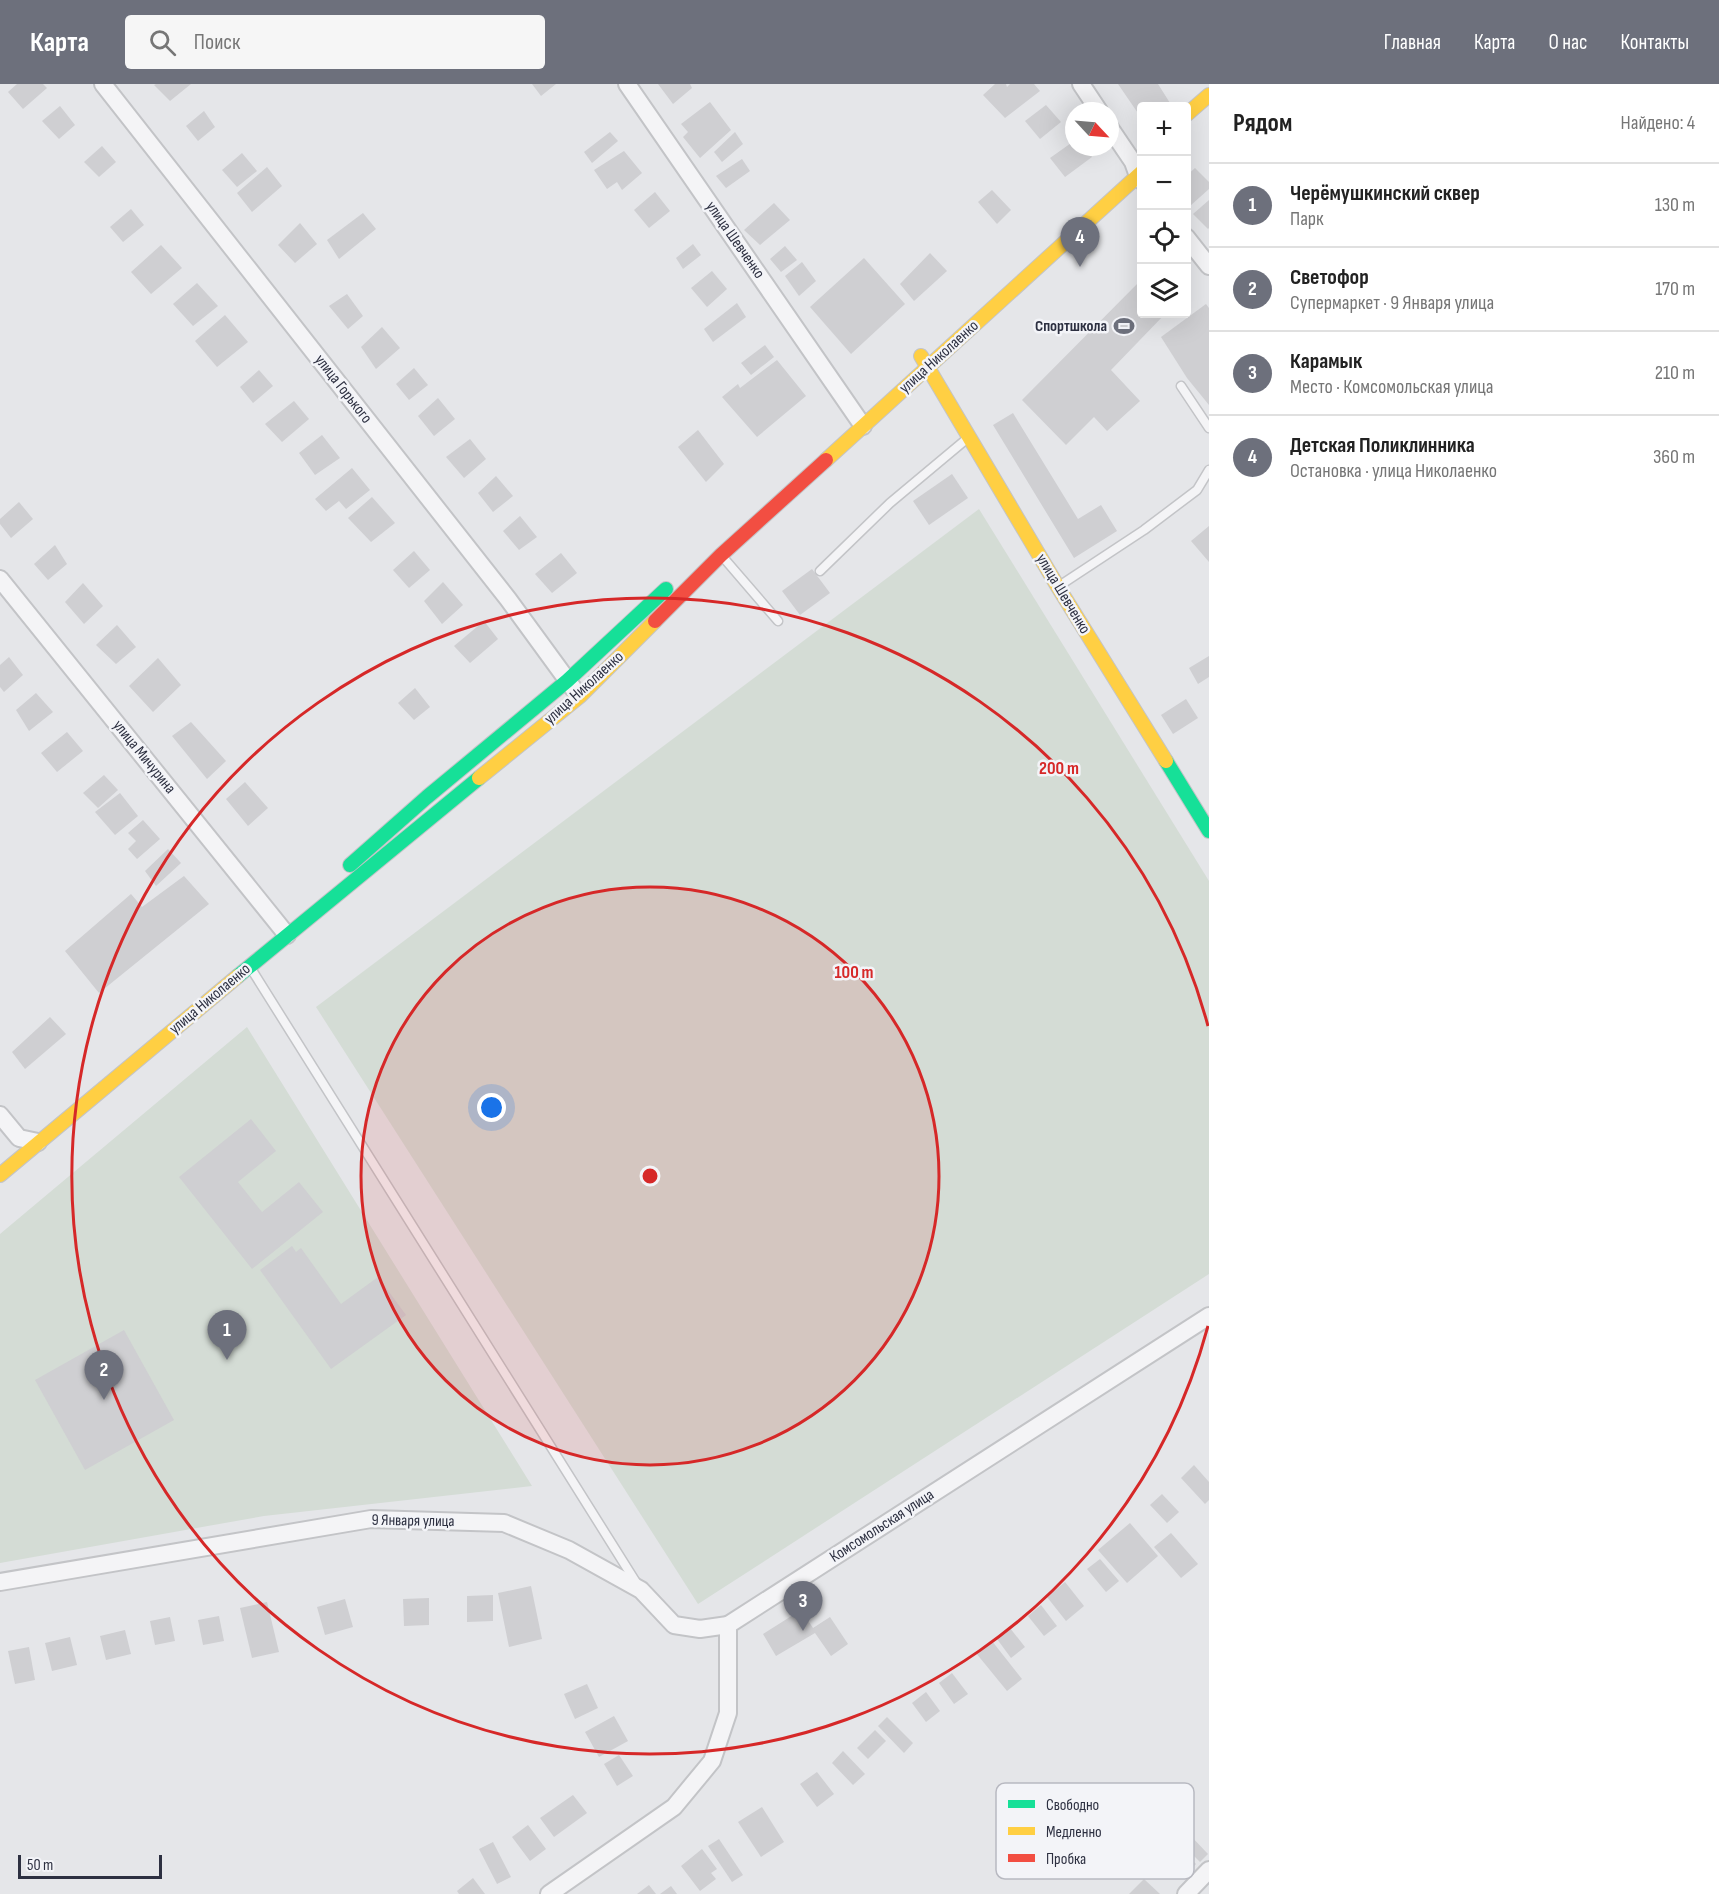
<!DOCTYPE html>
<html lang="ru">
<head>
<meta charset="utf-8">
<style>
  :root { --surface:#fff; --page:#f6f6f6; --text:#222; --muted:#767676; --line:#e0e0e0; --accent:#6d707c }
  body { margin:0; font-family:"Sofia Sans Condensed",sans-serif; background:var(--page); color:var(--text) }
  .controls { position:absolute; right:18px; top:18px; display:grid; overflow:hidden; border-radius:6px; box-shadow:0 6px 24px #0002 }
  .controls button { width:54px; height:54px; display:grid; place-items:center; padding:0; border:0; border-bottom:2px solid var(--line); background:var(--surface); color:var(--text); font:30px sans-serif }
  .compass { position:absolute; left:1065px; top:18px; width:54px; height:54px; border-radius:50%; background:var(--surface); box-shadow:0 6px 24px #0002; rotate:116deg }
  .scale { position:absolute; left:18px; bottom:15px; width:144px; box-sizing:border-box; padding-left:6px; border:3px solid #2d3041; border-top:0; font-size:16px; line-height:21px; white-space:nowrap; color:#2d3041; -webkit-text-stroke:4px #f3f4f8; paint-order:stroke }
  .you { position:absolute; left:492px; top:1024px; width:21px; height:21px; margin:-15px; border:4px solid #fff; border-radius:50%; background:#1a73e8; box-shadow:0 0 0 9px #1a73e833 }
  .badge { display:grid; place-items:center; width:39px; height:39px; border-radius:50%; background:var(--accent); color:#fff; font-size:20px; font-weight:700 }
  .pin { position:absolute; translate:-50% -50px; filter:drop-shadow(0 2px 3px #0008) }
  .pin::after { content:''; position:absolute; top:32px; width:21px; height:18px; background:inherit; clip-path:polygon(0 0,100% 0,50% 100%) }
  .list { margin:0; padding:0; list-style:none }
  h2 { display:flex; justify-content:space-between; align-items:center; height:78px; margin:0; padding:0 24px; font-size:26px }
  h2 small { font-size:20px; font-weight:400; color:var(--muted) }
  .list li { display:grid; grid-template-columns:39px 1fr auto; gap:18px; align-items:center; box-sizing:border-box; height:84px; padding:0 24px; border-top:2px solid var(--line) }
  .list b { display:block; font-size:22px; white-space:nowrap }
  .list p { margin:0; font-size:20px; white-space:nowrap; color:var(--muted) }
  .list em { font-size:20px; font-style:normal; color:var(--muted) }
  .icon { flex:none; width:33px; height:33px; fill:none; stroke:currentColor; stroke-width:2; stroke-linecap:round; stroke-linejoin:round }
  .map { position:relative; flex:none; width:1209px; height:1810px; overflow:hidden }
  header { display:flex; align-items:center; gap:36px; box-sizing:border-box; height:84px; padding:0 30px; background:var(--accent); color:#fff }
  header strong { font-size:28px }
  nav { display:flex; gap:33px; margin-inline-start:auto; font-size:21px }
  .search { width:420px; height:54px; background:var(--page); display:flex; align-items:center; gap:15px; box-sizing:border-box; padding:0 21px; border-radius:6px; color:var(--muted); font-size:22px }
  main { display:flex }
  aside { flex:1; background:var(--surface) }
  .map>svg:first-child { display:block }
  .green { fill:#d4dcd5 }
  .building { fill:#cfcfd2 }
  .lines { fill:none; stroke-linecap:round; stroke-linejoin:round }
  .lane-casing { stroke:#c3c4c7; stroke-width:11 }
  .street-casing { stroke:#c3c4c7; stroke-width:20 }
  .fast-casing { stroke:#c3c4c7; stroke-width:16 }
  .slow-casing { stroke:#c3c4c7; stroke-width:16 }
  .jam-casing { stroke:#c3c4c7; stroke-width:16 }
  .lane { stroke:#f4f4f6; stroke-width:8 }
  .street { stroke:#f4f4f6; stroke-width:16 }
  .fast { stroke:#16e098; stroke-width:14 }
  .slow { stroke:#ffcf43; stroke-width:14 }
  .jam { stroke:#f24e42; stroke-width:14 }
  .ring { fill:none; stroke:#d62828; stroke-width:3 }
  .labels { text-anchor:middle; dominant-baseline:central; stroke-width:5; stroke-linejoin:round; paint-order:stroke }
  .street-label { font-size:16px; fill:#2d3041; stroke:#f3f4f8 }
  .poi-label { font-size:16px; font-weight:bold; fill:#2d3041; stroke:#f3f4f8; text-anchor:end }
  .key { fill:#f3f4f8; stroke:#b8b9c1; stroke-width:1.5 }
  .key-label { font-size:16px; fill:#2d3041 }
  .centre { fill:#d62828; stroke:#f3f4f8; stroke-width:3 }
  .ring-label { font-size:18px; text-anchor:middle; font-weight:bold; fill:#d62828; stroke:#f3f4f8; stroke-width:5; stroke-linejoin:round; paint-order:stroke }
</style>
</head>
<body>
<header>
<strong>Карта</strong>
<div class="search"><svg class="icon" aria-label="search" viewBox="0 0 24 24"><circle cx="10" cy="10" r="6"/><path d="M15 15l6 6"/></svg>Поиск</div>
<nav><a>Главная</a><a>Карта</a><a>О нас</a><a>Контакты</a></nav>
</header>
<main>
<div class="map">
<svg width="1209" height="1810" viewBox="0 0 1209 1810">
  <rect width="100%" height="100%" fill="#e5e6e9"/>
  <!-- green -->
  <g class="green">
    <path d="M979,425L1209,797V1190L698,1520L316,923Z"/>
    <path d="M247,943L532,1402L264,1432L0,1479V1150Z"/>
  </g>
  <!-- building -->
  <g class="building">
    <path d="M17,0H43L47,4L23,25L8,8Z"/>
    <path d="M156,0H191L170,17L154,1Z"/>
    <path d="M532,0H556L541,12Z"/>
    <path d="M658,0H690L692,4L673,20Z"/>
    <path d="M995,0H1006L1007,3L1010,0H1034L1040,7L1005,34L983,11Z"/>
    <path d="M1118,0H1158L1170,19L1165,22H1142V35Z"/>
    <path d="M710,18L731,46L700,74L683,53L688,48L681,40Z"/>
    <path d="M1046,21L1061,38L1040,55L1025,37Z"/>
    <path d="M60,22L75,41L59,55L42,37Z"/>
    <path d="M204,27L215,43L198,57L186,42Z"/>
    <path d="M610,48L618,57L592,79L584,68Z"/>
    <path d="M735,48L743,60L722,78L714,68Z"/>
    <path d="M1074,57V63H1085L1092,73L1065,93L1050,74Z"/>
    <path d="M102,62L116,78L99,93L84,78Z"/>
    <path d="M624,67L642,89L622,106L617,98L607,105L594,86Z"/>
    <path d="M242,69L257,87L237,103L222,86Z"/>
    <path d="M742,75L750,87L726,104L716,92Z"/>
    <path d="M267,83L282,102L252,128L237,109Z"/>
    <path d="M1195,84L1209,98V105L1190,122L1186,118V92Z"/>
    <path d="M992,106L1011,126L997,140L978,118Z"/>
    <path d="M655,108L670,127L649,144L634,126Z"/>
    <path d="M1209,116V144L1208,145L1193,130Z"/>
    <path d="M774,119L790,136L760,161L744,146Z"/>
    <path d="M131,125L144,141L123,158L110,143Z"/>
    <path d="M363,129L376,145L339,175L327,156Z"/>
    <path d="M300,139L317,160L295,179L278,161Z"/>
    <path d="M693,160L701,171L683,185L676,174Z"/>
    <path d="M161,161L182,184L151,210L131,188Z"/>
    <path d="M785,162L797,176L781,188L770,175Z"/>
    <path d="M930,169L947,187L914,217L900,200Z"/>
    <path d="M864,174L905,220L851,270L810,223Z"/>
    <path d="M802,178L816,197L799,212L785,192Z"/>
    <path d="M712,187L727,205L707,223L691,204Z"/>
    <path d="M1142,195V230H1165L1111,286L1140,317L1107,347L1094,333L1066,361L1022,316Z"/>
    <path d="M197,199L218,222L193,242L173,220Z"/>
    <path d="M347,210L363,232L348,245L329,222Z"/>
    <path d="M737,219L746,233L713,258L704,245Z"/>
    <path d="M1206,220L1209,224V321L1187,294L1161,253Z"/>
    <path d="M225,231L248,258L217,283L195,257Z"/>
    <path d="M382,243L400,264L376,285L361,263Z"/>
    <path d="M765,261L774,273L751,291L741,279Z"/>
    <path d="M777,276L806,312L757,353L722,313L738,300L740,304Z"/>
    <path d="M414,284L428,301L409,316L396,300Z"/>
    <path d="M259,286L273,302L253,319L240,303Z"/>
    <path d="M438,314L455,335L434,352L418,332Z"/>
    <path d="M294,317L309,335L282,358L265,340Z"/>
    <path d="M1013,329L1078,435L1101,421L1117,447L1074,474L993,341Z"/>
    <path d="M698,346L724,380L706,398L678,363Z"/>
    <path d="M322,351L340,374L315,391L299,369Z"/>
    <path d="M470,355L486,375L464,394L446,373Z"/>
    <path d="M352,384L370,406L346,425L339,417L326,427L315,415Z"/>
    <path d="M952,390L968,414L929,441L913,417Z"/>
    <path d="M496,392L513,412L493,428L478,409Z"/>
    <path d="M372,413L395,439L371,458L348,434Z"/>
    <path d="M19,418L33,435L11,454L0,440V435Z"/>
    <path d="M520,432L537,453L519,466L503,447Z"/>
    <path d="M1209,442V478L1191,457Z"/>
    <path d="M55,461L67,480L48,496L34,480Z"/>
    <path d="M414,467L430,486L409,504L393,486Z"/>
    <path d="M561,469L577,489L552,509L535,490Z"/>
    <path d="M812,485L830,509L800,531L782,507Z"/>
    <path d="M443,498L463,521L442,540L424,517Z"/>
    <path d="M83,499L103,522L84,540L65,518Z"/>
    <path d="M484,537L498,555L470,579L454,562Z"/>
    <path d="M117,541L136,563L116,580L96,561Z"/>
    <path d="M1209,572V593L1198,600L1189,584Z"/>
    <path d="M9,573L23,591L4,608L0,603V581Z"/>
    <path d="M158,574L181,601L153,628L129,602Z"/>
    <path d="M415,604L430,623L414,636L398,619Z"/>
    <path d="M36,609L53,628L29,647L16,626Z"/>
    <path d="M1186,615L1198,634L1173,650L1161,631Z"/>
    <path d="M191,638L226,677L207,695L172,652Z"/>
    <path d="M67,648L83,667L57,688L41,669Z"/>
    <path d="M104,691L118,706L98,724L83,709Z"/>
    <path d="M245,698L268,724L248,742L226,715Z"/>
    <path d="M120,709L138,732L115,751L95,728Z"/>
    <path d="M143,736L160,755L137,775L128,765L136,757L128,749Z"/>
    <path d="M168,765L181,779L156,802L145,787Z"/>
    <path d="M184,792L209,820L99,909L65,867L131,810L142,823Z"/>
    <path d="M50,933L66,950L25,985L12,968Z"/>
    <path d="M251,1035L276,1067L238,1098L262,1128L299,1098L323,1128L252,1185L179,1093Z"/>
    <path d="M292,1162L296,1168L301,1164L341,1220L378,1193L406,1231L331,1285L260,1186Z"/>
    <path d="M124,1246L174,1336L85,1386L35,1296Z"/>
    <path d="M1194,1381L1209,1398V1416L1205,1420L1181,1394Z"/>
    <path d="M1162,1410L1179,1428L1167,1439L1150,1421Z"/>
    <path d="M1130,1439L1158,1472L1127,1499L1098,1466Z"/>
    <path d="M1171,1449L1198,1480L1181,1494L1154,1463Z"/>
    <path d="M1100,1475L1119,1497L1106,1508L1087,1485Z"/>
    <path d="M1065,1498L1084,1522L1066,1537L1047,1513Z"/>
    <path d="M531,1502L542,1555L509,1563L498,1509Z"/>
    <path d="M493,1511V1537L467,1538V1512Z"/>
    <path d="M429,1514V1541L404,1542L403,1515Z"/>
    <path d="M345,1515L353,1543L325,1551L317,1523Z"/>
    <path d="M267,1518L279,1568L252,1574L240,1524Z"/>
    <path d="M1041,1521L1057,1542L1044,1552L1028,1532Z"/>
    <path d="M801,1526L813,1544L830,1533L848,1560L831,1572L815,1549L776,1572L763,1550Z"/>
    <path d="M219,1532L224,1557L203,1561L198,1536Z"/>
    <path d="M170,1533L175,1557L155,1561L150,1537Z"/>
    <path d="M1010,1544L1025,1563L1011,1574L997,1555Z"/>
    <path d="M125,1546L131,1570L106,1576L100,1552Z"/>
    <path d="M70,1553L77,1581L52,1587L45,1559Z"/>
    <path d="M992,1557L1022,1595L1007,1607L976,1569Z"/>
    <path d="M29,1563L35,1596L15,1600L8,1567Z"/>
    <path d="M952,1589L968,1610L954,1620L939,1599Z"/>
    <path d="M587,1600L598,1624L575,1635L564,1610Z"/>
    <path d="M926,1608L940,1627L926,1638L912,1619Z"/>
    <path d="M614,1632L628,1657L599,1673L585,1648Z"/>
    <path d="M887,1633L913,1659L904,1669L878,1642Z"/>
    <path d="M875,1646L886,1657L868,1675L857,1664Z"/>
    <path d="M843,1667L865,1690L853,1701L832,1679Z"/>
    <path d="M619,1671L633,1692L617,1702L604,1680Z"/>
    <path d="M817,1688L834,1710L817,1723L800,1700Z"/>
    <path d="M573,1711L587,1729L554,1753L540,1734Z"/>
    <path d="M762,1723L784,1758L761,1773L738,1738Z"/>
    <path d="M528,1741L546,1765L530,1777L512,1753Z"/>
    <path d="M1189,1750L1208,1770L1200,1778L1181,1759Z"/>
    <path d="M719,1755L743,1791L732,1798L708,1762Z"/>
    <path d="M493,1758L511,1793L497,1800L479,1765Z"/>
    <path d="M1174,1759L1196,1780L1184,1793L1162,1772Z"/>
    <path d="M702,1765L717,1785L711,1789L716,1795L700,1807L681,1782Z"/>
    <path d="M473,1794L485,1810H459L457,1807Z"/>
    <path d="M1144,1795L1160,1810H1129Z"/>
    <path d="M649,1801L656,1810H637Z"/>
    <path d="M671,1802L677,1810H660Z"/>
  </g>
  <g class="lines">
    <!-- lane casing -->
    <g class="lane-casing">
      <g id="lane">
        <path d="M1181,302L1209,344"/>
        <path d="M722,472L778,537"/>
        <path d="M820,487L890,419L969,353"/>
        <path d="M1059,502L1144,446L1197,406L1209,386"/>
        <path d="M250,883L637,1500"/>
      </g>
    </g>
    <!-- street casing -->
    <g class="street-casing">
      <g id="street">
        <path d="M103,0L508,515L573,604"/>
        <path d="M627,0L863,342"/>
        <path d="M1081,0L1099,27"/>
        <path d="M1110,44L1133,78L1138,92L1142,97"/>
        <path d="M1186,153L1209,182"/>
        <path d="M0,495L287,851"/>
        <path d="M0,1031L19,1054L38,1058"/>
        <path d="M0,1498L371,1435L504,1439L569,1466L641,1506L674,1541L700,1545L728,1541"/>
        <path d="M549,1810L674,1723L712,1677L728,1629V1541L1209,1232"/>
        <path d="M1186,1810L1209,1786"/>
      </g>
    </g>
    <!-- fast casing -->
    <g class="fast-casing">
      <g id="fast">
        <path d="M1166,677L1209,747"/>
        <path d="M350,781L427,713L567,597L666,505"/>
        <path d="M238,892L479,694"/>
      </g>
    </g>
    <!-- slow casing -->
    <g class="slow-casing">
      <g id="slow">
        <path d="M1186,31L1209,11"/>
        <path d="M921,272L1058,503L1166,677"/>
        <path d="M826,376L1142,88"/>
        <path d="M479,694L580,612L655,537"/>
        <path d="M0,1091L238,892"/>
      </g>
    </g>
    <!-- jam casing -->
    <g class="jam-casing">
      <path id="jam" d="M655,537L721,471L826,376"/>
    </g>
    <!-- lane -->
    <use href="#lane" class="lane"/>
    <!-- street -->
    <use href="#street" class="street"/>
    <!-- fast -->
    <use href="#fast" class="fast"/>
    <!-- slow -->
    <use href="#slow" class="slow"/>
    <!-- jam -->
    <use href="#jam" class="jam"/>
  </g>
  <!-- distance rings -->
  <circle cx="650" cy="1092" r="289" fill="#d62828" fill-opacity=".12"/>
  <g class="ring">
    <circle cx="650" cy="1092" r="289"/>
    <path d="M1208 1242A578 578 0 1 1 1208 942"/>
  </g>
  <!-- icons -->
  <defs>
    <g id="stadium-bare" transform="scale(1.62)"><path d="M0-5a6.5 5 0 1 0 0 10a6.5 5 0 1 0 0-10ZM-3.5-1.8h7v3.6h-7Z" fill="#6d707c" stroke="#f3f4f8" stroke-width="2.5" paint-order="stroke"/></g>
  </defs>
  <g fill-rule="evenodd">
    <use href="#stadium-bare" x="1124" y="242"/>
  </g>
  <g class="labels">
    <!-- street labels -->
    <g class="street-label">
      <text transform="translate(735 156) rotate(55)">улица Шевченко</text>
      <text transform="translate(939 273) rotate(-42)">улица Николаенко</text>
      <text transform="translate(343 305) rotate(52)">улица Горького</text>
      <text transform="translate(1063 510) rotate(59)">улица Шевченко</text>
      <text transform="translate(584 604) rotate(-42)">улица Николаенко</text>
      <text transform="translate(144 673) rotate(51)">улица Мичурина</text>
      <text transform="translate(210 915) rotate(-40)">улица Николаенко</text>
      <text transform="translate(413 1437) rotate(1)">9 Января улица</text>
      <text transform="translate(882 1442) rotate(-33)">Комсомольская улица</text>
    </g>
    <!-- poi labels -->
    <g class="poi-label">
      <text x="1107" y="242">Спортшкола</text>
    </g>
  </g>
  <!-- legend -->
  <rect x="996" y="1699" width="198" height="96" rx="9" class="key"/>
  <rect x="1008" y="1716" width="27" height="8" fill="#16e098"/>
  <rect x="1008" y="1743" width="27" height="8" fill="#ffcf43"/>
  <rect x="1008" y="1770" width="27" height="8" fill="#f24e42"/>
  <g class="key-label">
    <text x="1046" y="1726">Свободно</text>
    <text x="1046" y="1753">Медленно</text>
    <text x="1046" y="1780">Пробка</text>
  </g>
  <circle cx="650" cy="1092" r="9" class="centre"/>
  <g class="ring-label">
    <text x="1059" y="690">200 m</text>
    <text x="854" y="894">100 m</text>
  </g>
</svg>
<div class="controls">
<button>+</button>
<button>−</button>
<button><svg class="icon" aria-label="locate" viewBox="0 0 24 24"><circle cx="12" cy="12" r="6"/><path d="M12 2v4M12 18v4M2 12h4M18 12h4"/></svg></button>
<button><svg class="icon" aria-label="layers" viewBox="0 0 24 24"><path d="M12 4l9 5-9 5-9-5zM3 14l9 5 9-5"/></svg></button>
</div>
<svg class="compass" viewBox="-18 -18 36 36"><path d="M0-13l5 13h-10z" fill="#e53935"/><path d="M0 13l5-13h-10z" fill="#767676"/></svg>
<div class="scale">50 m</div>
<div class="you"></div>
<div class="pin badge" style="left:227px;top:1276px">1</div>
<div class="pin badge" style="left:104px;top:1316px">2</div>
<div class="pin badge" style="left:803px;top:1547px">3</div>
<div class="pin badge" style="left:1080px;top:183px">4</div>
</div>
<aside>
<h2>Рядом<small>Найдено: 4</small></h2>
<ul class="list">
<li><span class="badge">1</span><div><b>Черёмушкинский сквер</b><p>Парк</p></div><em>130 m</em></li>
<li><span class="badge">2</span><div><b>Светофор</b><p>Супермаркет · 9 Января улица</p></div><em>170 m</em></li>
<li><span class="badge">3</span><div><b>Карамык</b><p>Место · Комсомольская улица</p></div><em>210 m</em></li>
<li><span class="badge">4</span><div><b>Детская Поликлинника</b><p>Остановка · улица Николаенко</p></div><em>360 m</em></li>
</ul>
</aside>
</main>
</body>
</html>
